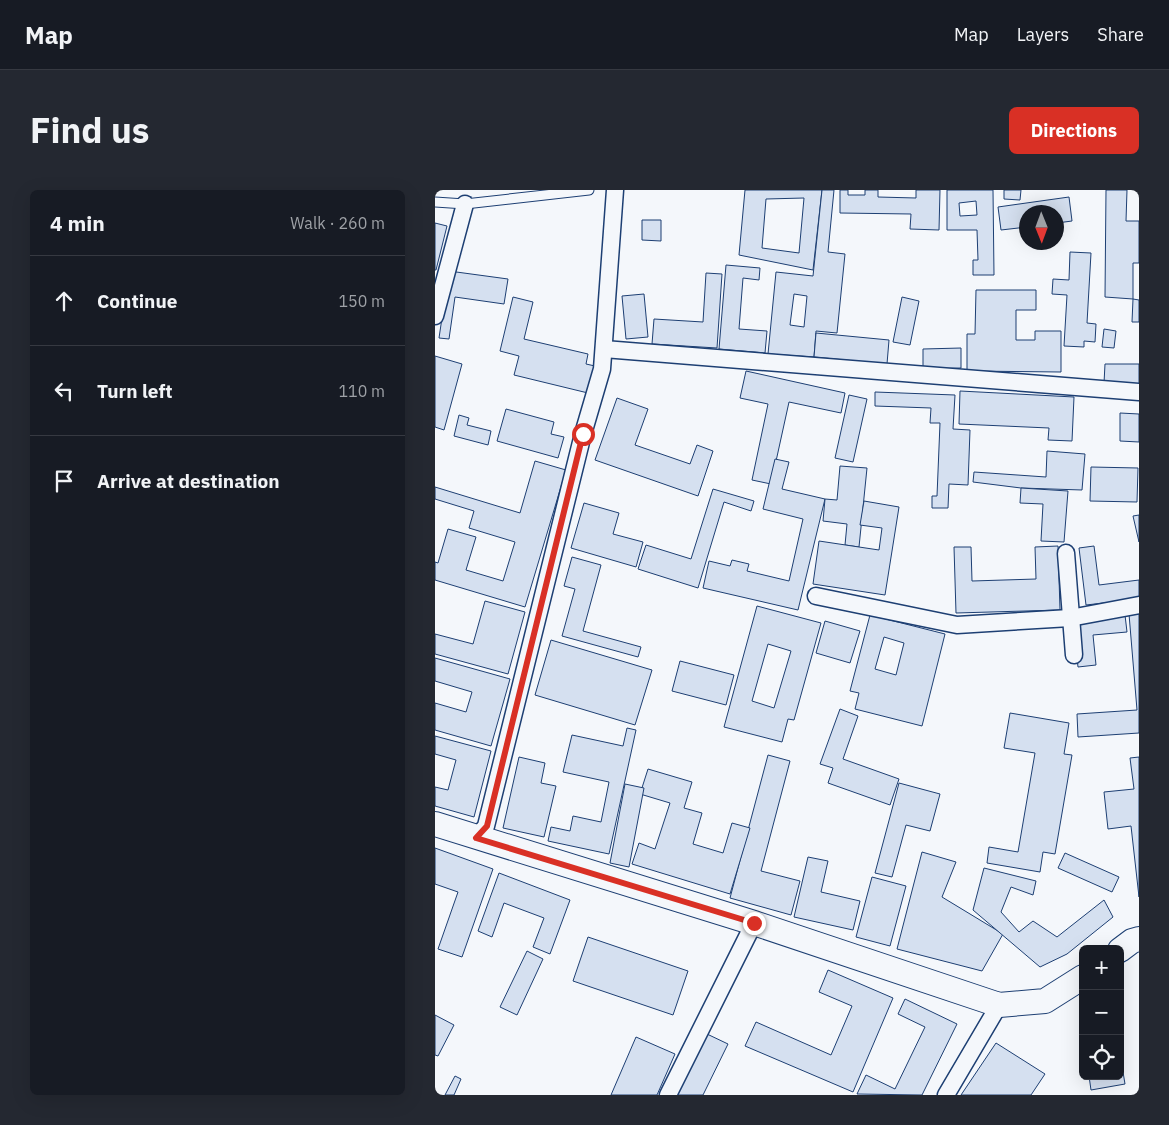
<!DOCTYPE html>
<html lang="en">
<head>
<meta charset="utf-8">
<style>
  :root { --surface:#171b24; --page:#242831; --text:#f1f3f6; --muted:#9ea1a6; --line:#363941; --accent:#d93025 }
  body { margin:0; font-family:"IBM Plex Sans",sans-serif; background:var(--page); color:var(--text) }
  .controls { position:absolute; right:15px; bottom:15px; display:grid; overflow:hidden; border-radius:8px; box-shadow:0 5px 20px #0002 }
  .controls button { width:45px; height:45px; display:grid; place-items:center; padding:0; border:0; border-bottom:1px solid var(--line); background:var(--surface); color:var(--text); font:25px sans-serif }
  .compass { position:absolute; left:584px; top:15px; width:45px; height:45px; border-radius:50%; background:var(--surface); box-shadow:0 5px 20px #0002; rotate:179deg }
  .stop { position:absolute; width:15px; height:15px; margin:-11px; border:4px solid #d93025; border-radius:50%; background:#fff }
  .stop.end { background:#d93025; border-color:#fff; box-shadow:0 1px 5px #0008 }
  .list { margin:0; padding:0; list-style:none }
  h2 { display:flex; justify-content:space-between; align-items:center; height:65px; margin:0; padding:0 20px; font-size:21px }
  h2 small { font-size:16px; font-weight:400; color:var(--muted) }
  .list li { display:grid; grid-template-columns:32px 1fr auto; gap:15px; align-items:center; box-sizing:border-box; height:90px; padding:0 20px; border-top:1px solid var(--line) }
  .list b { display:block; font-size:19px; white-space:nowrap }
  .list em { font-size:16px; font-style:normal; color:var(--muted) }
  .icon { flex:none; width:28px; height:28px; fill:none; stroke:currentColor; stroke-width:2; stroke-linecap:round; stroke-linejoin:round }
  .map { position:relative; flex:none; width:704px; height:905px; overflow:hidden; border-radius:8px }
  header { display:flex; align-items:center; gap:30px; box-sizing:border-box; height:70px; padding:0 25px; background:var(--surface); border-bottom:1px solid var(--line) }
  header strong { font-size:24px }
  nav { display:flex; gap:28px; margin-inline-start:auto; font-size:18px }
  .intro { display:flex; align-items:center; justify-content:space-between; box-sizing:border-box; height:120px; padding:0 30px }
  h1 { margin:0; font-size:35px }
  .button { padding:12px 22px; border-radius:8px; background:var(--accent); color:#fff; font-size:18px; font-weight:700 }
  main { display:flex; gap:30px; padding:0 30px }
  aside { flex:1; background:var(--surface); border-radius:8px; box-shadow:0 5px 20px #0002 }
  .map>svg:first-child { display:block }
  .building { fill:#d5e0f0; stroke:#1d3f73; fill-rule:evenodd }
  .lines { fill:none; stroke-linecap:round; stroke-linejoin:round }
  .lane-casing { stroke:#1d3f73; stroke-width:11 }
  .street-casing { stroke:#1d3f73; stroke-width:19 }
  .secondary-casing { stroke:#1d3f73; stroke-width:26 }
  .lane { stroke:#f4f7fb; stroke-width:9 }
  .street { stroke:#f4f7fb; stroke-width:16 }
  .secondary { stroke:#f4f7fb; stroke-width:24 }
  .route { stroke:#d93025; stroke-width:6 }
</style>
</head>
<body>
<header>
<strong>Map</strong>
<nav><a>Map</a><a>Layers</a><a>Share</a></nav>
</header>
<div class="intro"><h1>Find us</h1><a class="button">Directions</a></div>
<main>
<aside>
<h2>4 min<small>Walk · 260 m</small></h2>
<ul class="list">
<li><svg class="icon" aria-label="ahead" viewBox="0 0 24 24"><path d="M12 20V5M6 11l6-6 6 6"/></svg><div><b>Continue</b></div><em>150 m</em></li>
<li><svg class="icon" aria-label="left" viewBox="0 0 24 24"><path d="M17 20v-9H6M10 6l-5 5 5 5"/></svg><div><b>Turn left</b></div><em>110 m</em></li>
<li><svg class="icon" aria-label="arrive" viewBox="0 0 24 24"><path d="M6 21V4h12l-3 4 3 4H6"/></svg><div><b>Arrive at destination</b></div></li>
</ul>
</aside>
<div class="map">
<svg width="704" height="905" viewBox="0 0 704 905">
  <rect width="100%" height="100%" fill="#f4f7fb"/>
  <!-- building -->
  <g class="building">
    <path d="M310,0H387L378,80L304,65ZM369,8L364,63L327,58L331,9Z"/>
    <path d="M387,0H399L393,62L410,64L402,143L381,141L379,167L333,164L341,82L378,86ZM359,104L372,106L369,137L355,135Z"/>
    <path d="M405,0H413V5H430V0H443V7L481,8V0H505L504,40L475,39L476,24L405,23Z"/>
    <path d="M512,0H558L559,85H538V70H543L542,40H512ZM541,11L542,25L525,26L524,13Z"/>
    <path d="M569,0H586L585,10L569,9Z"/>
    <path d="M671,0H692L691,31H704V73H698V109L670,107Z"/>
    <path d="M634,7L637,31L622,33V22H592V37L566,40L563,17Z"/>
    <path d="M207,30H226V51L207,50Z"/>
    <path d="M0,33L12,36L1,80H0Z"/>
    <path d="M635,62L656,63L652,133L661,134L660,152L649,151V157L629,156L632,105L617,104L618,89L634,90Z"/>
    <path d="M291,75L325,78L324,90L308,88L304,139L332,141L330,163L284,159Z"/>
    <path d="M14,81L73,89L69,114L20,107L14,149L4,148Z"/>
    <path d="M271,83L287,84L282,158L217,154L219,129L268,132Z"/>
    <path d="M541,100H601V120H581V150H600V141H626V182L532,181V144H540Z"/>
    <path d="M209,104L213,147L191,149L187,106Z"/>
    <path d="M78,107L98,112L89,149L153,164L151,174L160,176L153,203L79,185L84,166L65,161Z"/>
    <path d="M467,107L484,111L475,155L458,152Z"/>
    <path d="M698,109L704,110V132H697Z"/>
    <path d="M669,139L681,141L679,158L667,157Z"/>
    <path d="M381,143L454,150L452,174L379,167Z"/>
    <path d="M526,158V178L488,179V159Z"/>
    <path d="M0,166L27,174L9,240L0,237Z"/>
    <path d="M670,174H704V194L669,193Z"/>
    <path d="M311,181L410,203L406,223L354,212L336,294L317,290L333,214L305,208Z"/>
    <path d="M525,201L639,207L637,251L613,250L614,238L524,234Z"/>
    <path d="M440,202L520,205L518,239L535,240L533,295L514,294L513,318H497V306H502L505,233H495L496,218L440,216Z"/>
    <path d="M414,205L432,209L418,272L400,268Z"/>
    <path d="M182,208L213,219L200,255L255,274L262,255L278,261L263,306L160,270Z"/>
    <path d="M71,219L119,232L116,244L129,247L123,268L62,251Z"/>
    <path d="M685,223L704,224V252L685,251Z"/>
    <path d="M24,225L34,228L32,235L56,241L53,255L19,246Z"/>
    <path d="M612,261L650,264L647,300L586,298L538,292L539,282L611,287Z"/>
    <path d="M340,269L354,272L347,299L390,309L363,420L268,398L274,371L295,376L297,370L314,374L312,381L354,391L368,329L328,319Z"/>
    <path d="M100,271L131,280L90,417L0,390V372L3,373L13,339L41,347L31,380L68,391L80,352L34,338L39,321L0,309V297L85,323Z"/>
    <path d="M405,276L432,278L424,357L410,355L412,334L388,331L390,309L402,310Z"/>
    <path d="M656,277L703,278L702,312L655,311Z"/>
    <path d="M586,298L633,301L629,352L606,351L608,314L585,313Z"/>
    <path d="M278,299L319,311L316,321L289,312L263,398L203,379L211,355L256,369Z"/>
    <path d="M429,311L464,317L450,405L378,394L384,351L444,360L447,338L425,335Z"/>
    <path d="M149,313L184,323L178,344L208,352L201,377L136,358Z"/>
    <path d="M704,325V352L698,326Z"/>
    <path d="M623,356L625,420L521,423L519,357H536L537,391L601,389L600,357Z"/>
    <path d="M659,356L664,395L704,390V409L651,415L644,358Z"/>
    <path d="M137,367L166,375L148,441L206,457L203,467L127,446L140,399L129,396Z"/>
    <path d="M50,411L90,422L73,484L0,464V444L38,454Z"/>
    <path d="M322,416L386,433L359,530L353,529L347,552L289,537ZM333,454L356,461L339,518L317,511Z"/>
    <path d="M694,424H704V543L643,547L642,524L702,520Z"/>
    <path d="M435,425L510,444L487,536L420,519L424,503L415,501ZM449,447L469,453L461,485L440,479Z"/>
    <path d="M690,425L692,442L658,445L661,475L643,477L638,431Z"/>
    <path d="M390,431L425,441L415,473L381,463Z"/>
    <path d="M116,450L217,480L200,535L100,505Z"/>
    <path d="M0,468L75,489L56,556L0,540V513L31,522L37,502L0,491Z"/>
    <path d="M245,471L299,485L291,515L237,501Z"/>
    <path d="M405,519L423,526L408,569L464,589L455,615L393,593L398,578L385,574Z"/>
    <path d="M575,523L634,533L629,564L637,565L620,664L608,662L605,682L552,673L554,657L583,662L600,563L569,558Z"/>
    <path d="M192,538L201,540L174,664L113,651L116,637L135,641L138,626L166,632L174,592L128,582L137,545L188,556Z"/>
    <path d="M0,546L56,561L39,627L0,616V597L13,600L21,570L0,564Z"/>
    <path d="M333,565L355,571L326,681L365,691L356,725L295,708Z"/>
    <path d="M84,567L110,573L106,593L121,596L109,647L68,638Z"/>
    <path d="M704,567V707L696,636L673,639L669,602L699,599L695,568Z"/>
    <path d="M213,579L257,592L249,618L267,623L258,654L288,663L297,633L315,638L295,704L197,674L204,653L220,659L235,613L205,604Z"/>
    <path d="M464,593L505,604L495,641L471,635L457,687L440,683Z"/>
    <path d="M190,594L209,598L194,677L175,673Z"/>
    <path d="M0,658L58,679L27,767L3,759L23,702L0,694Z"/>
    <path d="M487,662L521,672L507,707L568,744L547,781L462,759Z"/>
    <path d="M630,663L684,687L677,702L623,678Z"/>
    <path d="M373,667L393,671L386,702L425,711L418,740L359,727Z"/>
    <path d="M549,678L601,691L598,705L576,697L566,722L584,742L598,731L622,747L669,710L678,727L632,764L605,777L538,720Z"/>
    <path d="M64,683L135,710L115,764L98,757L109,728L69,713L57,747L43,741Z"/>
    <path d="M437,687L471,696L455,756L421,747Z"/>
    <path d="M153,747L253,781L238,825L138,791Z"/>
    <path d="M92,761L108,769L82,825L65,817Z"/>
    <path d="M393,780L458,808L418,902L310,856L321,832L396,865L417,816L384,802Z"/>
    <path d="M470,809L522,834L487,905L422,904L431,885L460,899L490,837L463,824Z"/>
    <path d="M0,825L19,835L3,866L0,865Z"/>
    <path d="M272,844L293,854L268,905H242Z"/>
    <path d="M201,847L240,864L222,905H176Z"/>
    <path d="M561,853L610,884L596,905H526Z"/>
    <path d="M685,864L690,894L656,900L654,886H685Z"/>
    <path d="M20,886L26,889L19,905H10Z"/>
  </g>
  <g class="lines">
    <!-- lane casing -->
    <g class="lane-casing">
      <path id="lane" d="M0,12L30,14L154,0"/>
    </g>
    <!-- street casing -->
    <g class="street-casing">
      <g id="street">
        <path d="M0,126L30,14"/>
        <path d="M169,159L704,202"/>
        <path d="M631,363L639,465"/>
        <path d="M381,406L522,435L635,428L704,415"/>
        <path d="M41,648L51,636L148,244L167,179L180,0"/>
        <path d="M233,905L319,733"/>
        <path d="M511,905L564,815"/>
      </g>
    </g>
    <!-- secondary casing -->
    <g class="secondary-casing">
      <g id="secondary">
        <path d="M0,634L319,733L564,815L610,811L648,787"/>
        <path d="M685,760L697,751L704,749"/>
      </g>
    </g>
    <!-- lane -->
    <use href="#lane" class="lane"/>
    <!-- street -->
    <use href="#street" class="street"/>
    <!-- secondary -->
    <use href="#secondary" class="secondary"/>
  </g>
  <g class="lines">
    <!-- route -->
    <path class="route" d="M148,244L52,636L41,648L319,733"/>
  </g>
</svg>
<div class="controls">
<button>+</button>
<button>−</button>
<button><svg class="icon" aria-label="locate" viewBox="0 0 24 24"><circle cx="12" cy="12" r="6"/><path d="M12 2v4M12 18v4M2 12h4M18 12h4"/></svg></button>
</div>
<svg class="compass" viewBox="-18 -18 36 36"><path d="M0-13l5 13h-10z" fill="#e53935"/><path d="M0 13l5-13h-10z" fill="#9ea1a6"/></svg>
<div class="stop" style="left:148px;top:244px"></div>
<div class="stop end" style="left:319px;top:733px"></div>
</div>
</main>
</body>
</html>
